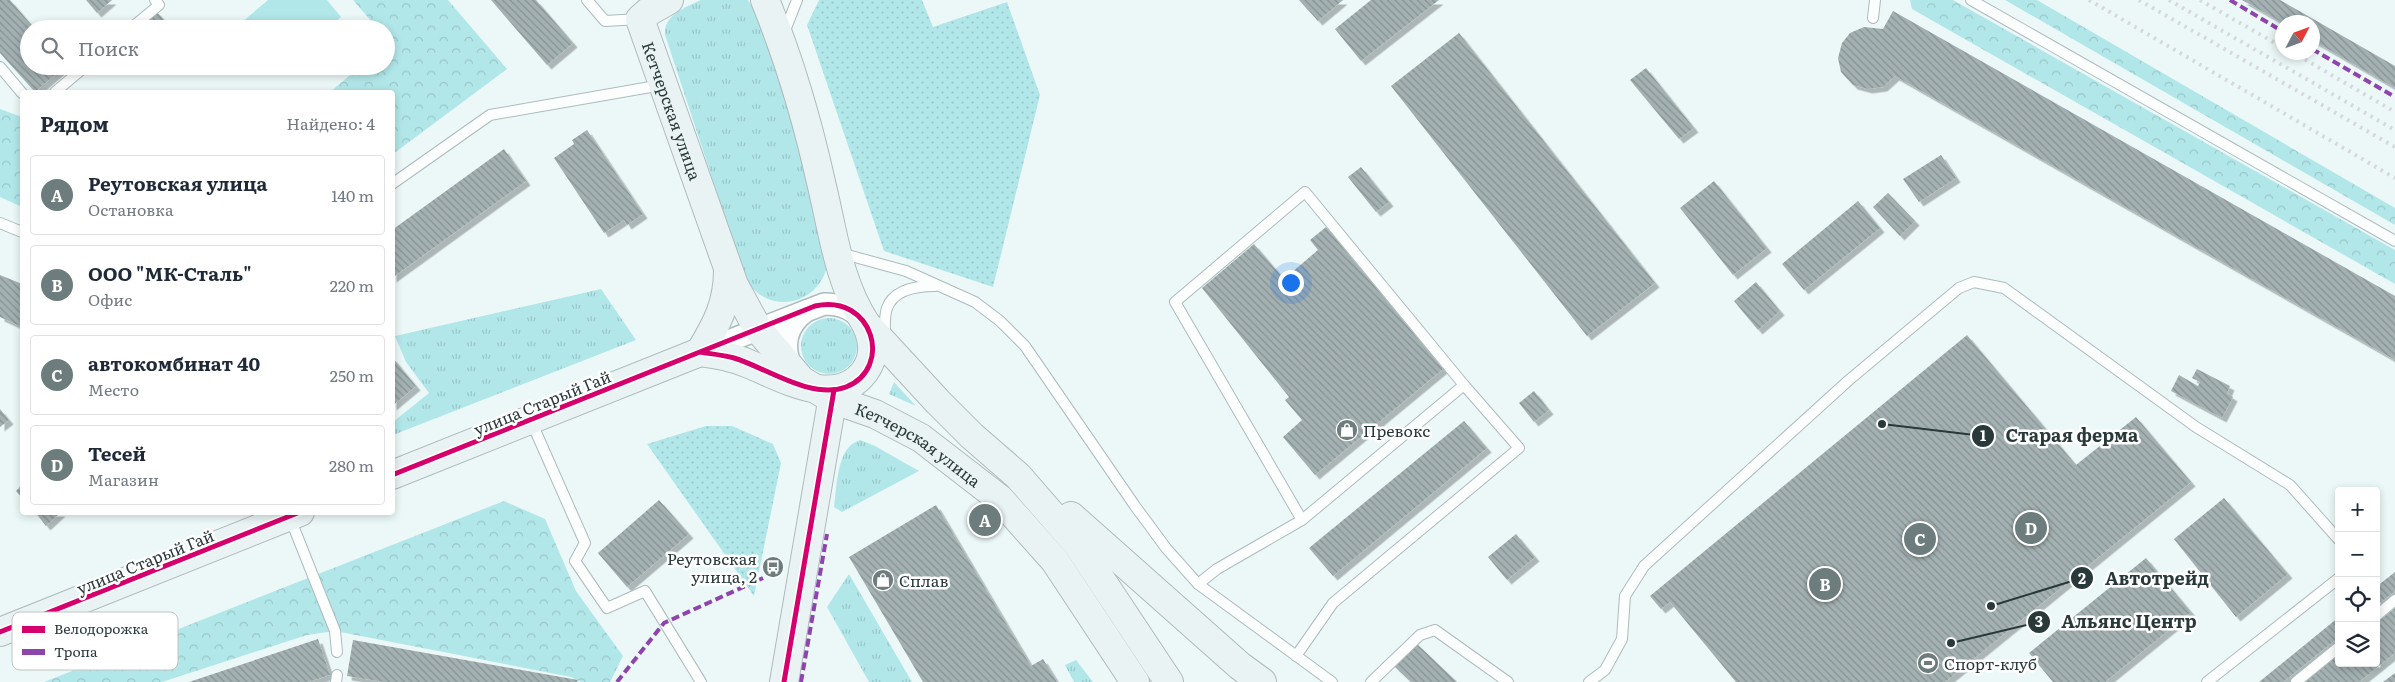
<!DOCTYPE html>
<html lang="ru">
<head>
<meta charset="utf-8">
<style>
  :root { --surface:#fff; --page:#f6f6f7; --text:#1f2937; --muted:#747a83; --line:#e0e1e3; --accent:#6d7c7c }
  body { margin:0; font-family:Literata,serif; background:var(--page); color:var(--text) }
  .controls { position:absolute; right:15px; bottom:15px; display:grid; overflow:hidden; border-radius:5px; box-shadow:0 2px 8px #0003 }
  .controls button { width:45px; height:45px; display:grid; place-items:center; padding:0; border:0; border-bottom:1px solid var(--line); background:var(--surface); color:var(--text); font:25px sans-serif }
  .compass { position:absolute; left:2275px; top:15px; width:45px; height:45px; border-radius:50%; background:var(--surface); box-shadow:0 2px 8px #0003; rotate:49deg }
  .you { position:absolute; left:1290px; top:282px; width:18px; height:18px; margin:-12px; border:4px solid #fff; border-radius:50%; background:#1a73e8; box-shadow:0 0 0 8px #1a73e833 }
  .badge { display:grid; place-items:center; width:32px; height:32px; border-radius:50%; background:var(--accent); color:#fff; font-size:16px; font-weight:700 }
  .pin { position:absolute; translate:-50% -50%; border:2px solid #fff; box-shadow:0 1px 5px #0006 }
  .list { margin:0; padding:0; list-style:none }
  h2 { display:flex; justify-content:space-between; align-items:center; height:65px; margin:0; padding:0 20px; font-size:21px }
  h2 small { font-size:16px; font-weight:400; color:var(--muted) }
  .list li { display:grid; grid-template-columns:32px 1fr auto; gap:15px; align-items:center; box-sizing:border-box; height:80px; margin:0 10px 10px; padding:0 10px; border:1px solid var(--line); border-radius:5px }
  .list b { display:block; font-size:19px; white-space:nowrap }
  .list p { margin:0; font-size:16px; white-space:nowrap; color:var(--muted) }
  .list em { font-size:16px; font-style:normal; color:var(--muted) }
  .icon { flex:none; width:28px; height:28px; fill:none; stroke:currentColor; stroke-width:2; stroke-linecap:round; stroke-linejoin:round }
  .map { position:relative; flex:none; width:2395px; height:682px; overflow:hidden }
  .search { position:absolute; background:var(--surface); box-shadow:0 2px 8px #0003; left:20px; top:20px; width:375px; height:55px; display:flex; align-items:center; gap:12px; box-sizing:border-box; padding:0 18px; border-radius:28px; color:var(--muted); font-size:19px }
  .panel { position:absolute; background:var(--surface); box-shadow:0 2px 8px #0003; left:20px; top:90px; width:375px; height:425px; border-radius:5px }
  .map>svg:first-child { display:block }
  .grass { fill:url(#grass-tufts) }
  .forest { fill:url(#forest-crowns) }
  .park { fill:url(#park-dots) }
  .pitch { fill:#b2e7e9 }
  .building { fill:url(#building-back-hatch); filter:url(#shadow) }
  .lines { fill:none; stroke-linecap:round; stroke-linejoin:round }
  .lane-casing { stroke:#aebbbc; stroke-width:12 }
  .street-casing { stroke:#aebbbc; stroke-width:24 }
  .secondary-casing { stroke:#aebbbc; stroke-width:30 }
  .lane { stroke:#fcfefe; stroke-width:10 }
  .street { stroke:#fcfefe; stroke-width:21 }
  .secondary { stroke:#e9f3f3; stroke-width:28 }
  .rail { stroke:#d6d9d9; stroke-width:4; stroke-dasharray:2.5 5; stroke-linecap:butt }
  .quiet { stroke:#8e44ad; stroke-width:4; stroke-dasharray:8 4; stroke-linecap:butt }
  .cycleway-casing { stroke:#fff; stroke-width:8 }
  .cycleway { stroke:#d6006c; stroke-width:5 }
  .labels { text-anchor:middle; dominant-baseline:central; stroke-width:5; stroke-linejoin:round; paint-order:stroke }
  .street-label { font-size:16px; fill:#293939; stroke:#fff }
  .poi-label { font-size:16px; fill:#293939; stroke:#fff; text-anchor:start }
  .key { fill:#fff; stroke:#bfc4c4; stroke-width:1 }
  .key-label { font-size:14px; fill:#293939 }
  .leader { fill:none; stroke:#293939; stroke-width:2 }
  .callout-dot { fill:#293939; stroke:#fff; stroke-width:2 }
  .mark-label { font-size:15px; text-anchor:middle; font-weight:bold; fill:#fff }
  .callout-label { font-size:18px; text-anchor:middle; font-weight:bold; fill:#293939; stroke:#fff; stroke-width:5; stroke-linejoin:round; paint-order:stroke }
</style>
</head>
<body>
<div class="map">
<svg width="2395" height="682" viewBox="0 0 2395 682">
  <defs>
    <pattern id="grass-tufts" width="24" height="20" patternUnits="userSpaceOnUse" patternTransform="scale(1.25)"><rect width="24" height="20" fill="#b2e7e9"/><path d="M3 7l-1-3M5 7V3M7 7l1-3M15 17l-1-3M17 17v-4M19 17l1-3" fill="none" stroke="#99c7c9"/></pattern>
    <pattern id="forest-crowns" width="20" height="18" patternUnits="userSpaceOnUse" patternTransform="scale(1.25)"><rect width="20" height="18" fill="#b2e7e9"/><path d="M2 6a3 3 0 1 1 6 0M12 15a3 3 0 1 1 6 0" fill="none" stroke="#99c7c9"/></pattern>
    <pattern id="park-dots" width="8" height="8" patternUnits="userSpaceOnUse" patternTransform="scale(1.25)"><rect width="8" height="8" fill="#b2e7e9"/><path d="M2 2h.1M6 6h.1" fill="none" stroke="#99c7c9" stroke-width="1.8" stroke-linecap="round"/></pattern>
    <pattern id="building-back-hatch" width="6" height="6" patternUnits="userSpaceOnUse" patternTransform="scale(1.25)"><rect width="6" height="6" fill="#a4b1b2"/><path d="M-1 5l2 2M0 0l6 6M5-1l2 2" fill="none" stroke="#869192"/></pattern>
    <filter id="shadow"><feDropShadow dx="4.5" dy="4.5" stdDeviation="0" flood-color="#0004"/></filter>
  </defs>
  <rect width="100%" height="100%" fill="#ecf8f8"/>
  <!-- grass -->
  <g class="grass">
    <path d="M701,0H748L756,12L784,84L828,262C821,306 767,317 745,278L665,35C663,15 686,7 701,0Z"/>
    <path d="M601,289L636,340L393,435V422L429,393L406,362L395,336Z"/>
    <circle cx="829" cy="346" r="28"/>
    <path d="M894,382L916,406L889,394Z"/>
    <path d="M860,440L875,446L919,471L842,512L834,507C837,487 836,447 860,440Z"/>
    <path d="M849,574L912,682H869L827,607Z"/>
    <path d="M1076,660L1093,682H1074L1065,665Z"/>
  </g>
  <!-- forest -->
  <g class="forest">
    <path d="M353,0H448L507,69L393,154L392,92H330L361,66H386V45L389,42L386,39V29H378Z"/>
    <path d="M1910,0H1953L2395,250V284L1912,9Z"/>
    <path d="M2005,0H2037L2395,208V225Z"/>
    <path d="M0,109L22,117V207L0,197Z"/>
    <path d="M504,501L545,519L576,591L623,656L610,682H581L571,677L335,631L307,635L162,682H44Z"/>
  </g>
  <!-- park -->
  <g class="park">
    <path d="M819,0H922L933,27L1007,2L1040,95L993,287L884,251L807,25Z"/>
    <path d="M706,426H732L773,444L781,463L754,596L647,444Z"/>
  </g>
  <!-- pitch -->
  <path class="pitch" d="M268,0H327L341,17L328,29H237L236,27Z"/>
  <!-- building -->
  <g class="building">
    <path d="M0,0H10L35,29H29V66H65L35,92L0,53Z"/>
    <path d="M86,0H112L97,13Z"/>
    <path d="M491,0H536L573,43L547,65Z"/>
    <path d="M1299,0H1343L1318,21Z"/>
    <path d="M1371,0H1439L1361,61L1335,29Z"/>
    <path d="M2242,0H2280L2395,66V88L2312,40V22H2281Z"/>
    <path d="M156,11L166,22L158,29H136Z"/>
    <path d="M1893,11L2395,296V360L1895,76L1883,87L1868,89L1853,85L1841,72L1838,58L1842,43L1850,33L1864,27L1883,29Z"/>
    <path d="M1459,33L1655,283L1587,336L1391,86Z"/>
    <path d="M1646,68L1694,128L1679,139L1630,80Z"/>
    <path d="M587,130L643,214L627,225L624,220L604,233L554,158L574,144L572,140Z"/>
    <path d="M504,149L526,181L392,278V230Z"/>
    <path d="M1941,155L1956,178L1919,202L1903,179Z"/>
    <path d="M1361,167L1389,202L1376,212L1348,177Z"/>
    <path d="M1714,181L1767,248L1733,275L1680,208Z"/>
    <path d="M1888,193L1915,221L1900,236L1873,207Z"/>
    <path d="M1858,201L1880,228L1804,290L1782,264Z"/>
    <path d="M1326,227L1443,369L1315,475L1283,437L1302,420L1285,400L1289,397L1202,288L1254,244L1284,279L1318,250L1310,240Z"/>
    <path d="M0,275L22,284V327L0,317Z"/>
    <path d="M1756,282L1780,311L1758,330L1734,301Z"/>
    <path d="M1967,335L2076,465L2136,417L2191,482L1945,682H1736L1670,602L1661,609L1650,596Z"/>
    <path d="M392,357L416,386L392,406Z"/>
    <path d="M2197,369L2230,386L2227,393L2233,397L2222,418L2171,391L2179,375L2198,386L2200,382L2192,378Z"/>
    <path d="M1534,391L1549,410L1534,422L1519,403Z"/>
    <path d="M0,409L9,420L0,427Z"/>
    <path d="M1464,421L1487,448L1333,576L1309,548Z"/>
    <path d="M22,485V498L16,491Z"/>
    <path d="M2224,498L2288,574L2236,617L2174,539Z"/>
    <path d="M659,500L689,534L627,587L598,553Z"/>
    <path d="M936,505L1031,666L1043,659L1057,682H923L849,557Z"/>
    <path d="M35,512H61L46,526Z"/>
    <path d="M1516,534L1535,557L1507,580L1488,557Z"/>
    <path d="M2146,558L2191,612L2105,682H2053L2029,653Z"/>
    <path d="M2395,572V591L2376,606V587Z"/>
    <path d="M2395,608V653L2359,682H2305L2339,654V663H2376V623Z"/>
    <path d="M2339,617V637L2283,682H2259Z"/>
    <path d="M318,639L330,675L308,682H189Z"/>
    <path d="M353,640L578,680L577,682H384L347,676Z"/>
    <path d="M1416,643L1457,682H1411L1394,666Z"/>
    <path d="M2395,673V682H2383Z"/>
  </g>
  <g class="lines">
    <!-- lane casing -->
    <g class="lane-casing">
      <g id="lane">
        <path d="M587,0L605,21L639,19"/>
        <path d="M1971,0L2395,241"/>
        <path d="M1873,18L1875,0"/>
        <path d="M130,29L159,5L155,0"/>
        <path d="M784,33L797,0"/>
        <path d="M0,67L22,93"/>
        <path d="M55,92L86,66"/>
        <path d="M392,184L490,115L662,85"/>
        <path d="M0,223L22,232"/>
        <path d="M840,253L906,271L975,302L1000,321L1025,346L1135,506L1166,548L1198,584L1332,682"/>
        <path d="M885,336C885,328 884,316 887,308C894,289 918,286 935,286"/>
        <path d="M531,421L585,543L575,561L607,608L645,591L701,682"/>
        <path d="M290,518L335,631L337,652"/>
        <path d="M1198,584L1217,569L1302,520L1464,385L1305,192L1175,302L1302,520"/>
        <path d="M2376,616L2395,600"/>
        <path d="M1296,656L1333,603L1519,448L1464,385"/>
        <path d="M336,682L337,675"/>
        <path d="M1371,682L1420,635L1435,630L1508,682"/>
        <path d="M1589,682L1605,670L1622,639L1625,596L1644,566L1849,380L1959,288L1974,282L2004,288L2196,427L2290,485L2339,540"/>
        <path d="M2207,682L2339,578"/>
        <path d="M2296,682L2339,647"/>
      </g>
    </g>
    <!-- street casing -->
    <g class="street-casing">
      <g id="street">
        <path d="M700,352L824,304C841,304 853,309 864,322"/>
        <path d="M792,369C782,347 785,326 806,311"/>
      </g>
    </g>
    <!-- secondary casing -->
    <g class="secondary-casing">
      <g id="secondary">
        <path id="s1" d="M669,0L648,12L640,19L734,285L758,329L801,380L832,399L875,414L921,438L1000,499L1055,561L1135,682"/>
        <path d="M765,0C790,61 807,119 821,182C833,231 838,281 866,324L938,402L972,436L1018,476L1078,545L1169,682"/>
        <path d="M700,352C717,324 728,303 728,270"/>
        <path d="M392,475L700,352C717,354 734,357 749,364C783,378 837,410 865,371C876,356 873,339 866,324"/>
        <path d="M1071,516L1240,666L1262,682"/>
        <path d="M0,632L300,512"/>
        <path d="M784,682L834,390"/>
      </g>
    </g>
    <!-- lane -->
    <use href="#lane" class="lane"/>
    <!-- street -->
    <use href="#street" class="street"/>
    <!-- secondary -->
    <use href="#secondary" class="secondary"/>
    <!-- rail -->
    <g class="rail">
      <path d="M2089,0L2395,178"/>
      <path d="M2139,0L2395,147"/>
      <path d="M2169,0L2395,130"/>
      <path d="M2200,0L2282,47"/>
      <path d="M2292,52L2395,112"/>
    </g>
    <!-- quiet -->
    <g class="quiet">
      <path d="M2230,0L2282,31"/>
      <path d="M2312,49L2395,97"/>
      <path d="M617,682L664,623L763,578"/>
      <path d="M801,682L827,534"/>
    </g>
    <!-- cycleway casing -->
    <g class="cycleway-casing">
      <g id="cycleway">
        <path d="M392,475L815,306C873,293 894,368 846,387C811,400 767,368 734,358C723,355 712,354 700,352"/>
        <path d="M0,632L300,512"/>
        <path d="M784,682L834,390"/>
      </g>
    </g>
    <!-- cycleway -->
    <use href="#cycleway" class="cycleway"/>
  </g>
  <!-- icons -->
  <defs>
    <g id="shop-disc" transform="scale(1.125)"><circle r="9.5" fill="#6d7c7c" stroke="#fff"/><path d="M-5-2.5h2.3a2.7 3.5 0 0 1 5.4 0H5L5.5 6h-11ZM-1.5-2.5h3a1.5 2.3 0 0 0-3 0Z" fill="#fff"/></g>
    <g id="bus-disc" transform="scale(1.125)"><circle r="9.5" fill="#6d7c7c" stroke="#fff"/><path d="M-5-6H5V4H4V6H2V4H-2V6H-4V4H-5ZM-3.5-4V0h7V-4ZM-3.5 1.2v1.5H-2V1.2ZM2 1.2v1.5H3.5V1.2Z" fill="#fff"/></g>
    <g id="stadium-disc" transform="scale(1.125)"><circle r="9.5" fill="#6d7c7c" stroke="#fff"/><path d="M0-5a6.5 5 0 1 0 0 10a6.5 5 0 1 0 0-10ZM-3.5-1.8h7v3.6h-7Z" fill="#fff"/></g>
  </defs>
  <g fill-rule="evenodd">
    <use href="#shop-disc" x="1347" y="430"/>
    <use href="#bus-disc" x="773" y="567"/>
    <use href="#shop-disc" x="883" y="580"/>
    <use href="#stadium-disc" x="1928" y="663"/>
  </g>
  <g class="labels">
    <!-- street labels -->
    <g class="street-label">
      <text stroke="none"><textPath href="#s1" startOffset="132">Кетчерская улица</textPath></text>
      <text transform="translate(542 402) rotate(-22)">улица Старый Гай</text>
      <text stroke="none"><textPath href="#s1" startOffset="568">Кетчерская улица</textPath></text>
      <text transform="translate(145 561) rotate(-22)">улица Старый Гай</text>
    </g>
    <!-- poi labels -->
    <g class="poi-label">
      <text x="1363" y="430">Превокс</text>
      <text x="757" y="558" text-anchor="end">Реутовская<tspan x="757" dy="18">улица, 2</tspan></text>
      <text x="899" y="580">Сплав</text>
      <text x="1944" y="663">Спорт-клуб</text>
    </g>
  </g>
  <!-- legend -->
  <rect x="12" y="612" width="166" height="58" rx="8" class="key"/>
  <rect x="22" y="626" width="23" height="7" fill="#d6006c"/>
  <rect x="22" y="649" width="23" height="6" fill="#8e44ad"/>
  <g class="key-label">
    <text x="54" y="634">Велодорожка</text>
    <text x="54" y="657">Тропа</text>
  </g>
  <!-- callouts -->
  <path class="leader" d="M1882 424L1983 436M1991 606L2082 578M1951 643L2039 622"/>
  <g class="callout-dot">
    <circle cx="1882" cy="424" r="5"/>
    <circle cx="1991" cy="606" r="5"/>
    <circle cx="1951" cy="643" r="5"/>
    <circle cx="1983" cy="436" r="12"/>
    <circle cx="2082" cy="578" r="12"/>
    <circle cx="2039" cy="622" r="12"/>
  </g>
  <g class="mark-label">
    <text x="1983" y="441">1</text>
    <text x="2082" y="584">2</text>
    <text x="2039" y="627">3</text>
  </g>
  <g class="callout-label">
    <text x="2072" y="442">Старая ферма</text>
    <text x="2157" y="585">Автотрейд</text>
    <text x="2129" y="628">Альянс Центр</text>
  </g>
</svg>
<div class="controls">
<button>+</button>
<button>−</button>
<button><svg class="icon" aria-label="locate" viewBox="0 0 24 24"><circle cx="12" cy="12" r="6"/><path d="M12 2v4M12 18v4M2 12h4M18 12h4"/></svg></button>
<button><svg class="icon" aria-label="layers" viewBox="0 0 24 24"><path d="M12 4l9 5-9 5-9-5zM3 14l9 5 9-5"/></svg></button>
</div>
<svg class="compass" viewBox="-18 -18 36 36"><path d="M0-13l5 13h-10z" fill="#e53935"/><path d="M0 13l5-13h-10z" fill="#747a83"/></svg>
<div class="you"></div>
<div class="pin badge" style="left:985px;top:520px">A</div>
<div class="pin badge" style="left:1825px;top:584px">B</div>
<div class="pin badge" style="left:1920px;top:539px">C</div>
<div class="pin badge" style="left:2031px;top:528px">D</div>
<div class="search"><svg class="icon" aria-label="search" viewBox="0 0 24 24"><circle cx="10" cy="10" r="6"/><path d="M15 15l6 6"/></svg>Поиск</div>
<section class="panel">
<h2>Рядом<small>Найдено: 4</small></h2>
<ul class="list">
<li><span class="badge">A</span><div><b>Реутовская улица</b><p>Остановка</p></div><em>140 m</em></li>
<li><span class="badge">B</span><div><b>ООО &quot;МК-Сталь&quot;</b><p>Офис</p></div><em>220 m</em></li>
<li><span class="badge">C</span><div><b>автокомбинат 40</b><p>Место</p></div><em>250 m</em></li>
<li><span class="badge">D</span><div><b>Тесей</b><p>Магазин</p></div><em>280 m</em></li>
</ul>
</section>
</div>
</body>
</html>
